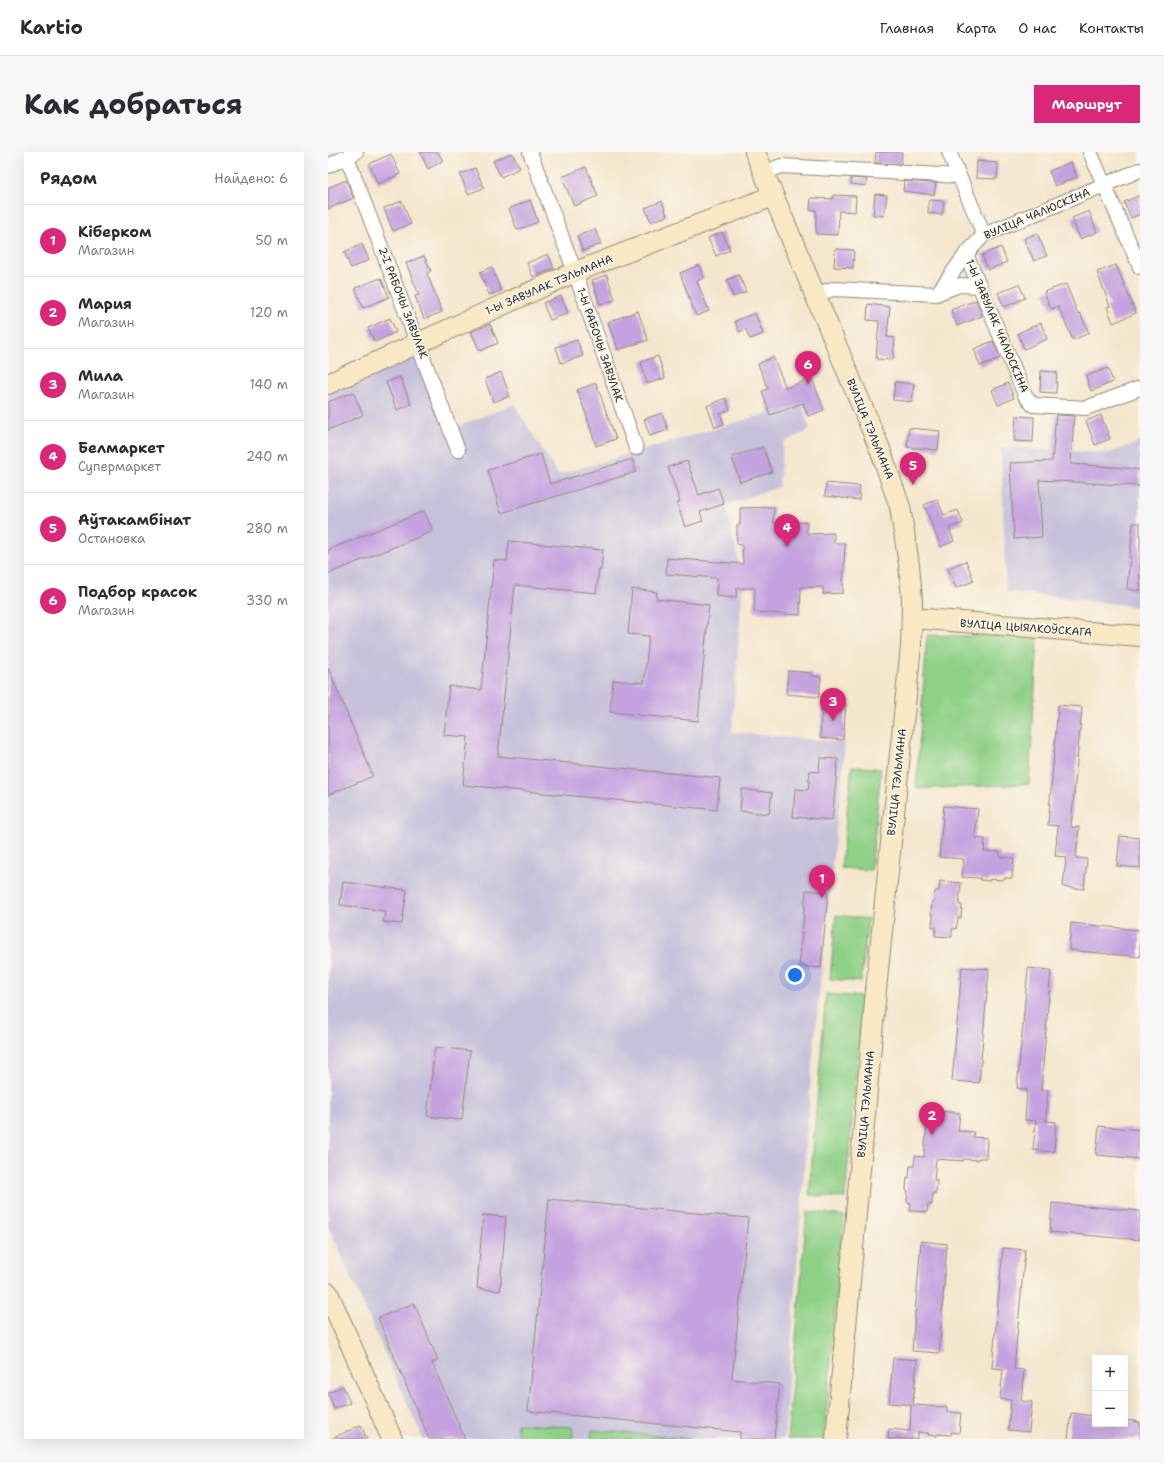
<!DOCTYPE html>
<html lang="ru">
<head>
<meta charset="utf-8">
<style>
  :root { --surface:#fff; --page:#f7f7f7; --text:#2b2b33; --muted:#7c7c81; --line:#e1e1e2; --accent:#db2777 }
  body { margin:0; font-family:"Shantell Sans",sans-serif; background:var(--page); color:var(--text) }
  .controls { position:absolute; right:12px; bottom:12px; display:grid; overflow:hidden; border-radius:0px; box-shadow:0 4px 16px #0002 }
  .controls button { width:36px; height:36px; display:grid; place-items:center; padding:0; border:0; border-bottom:1px solid var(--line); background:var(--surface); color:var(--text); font:20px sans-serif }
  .you { position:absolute; left:467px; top:823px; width:14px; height:14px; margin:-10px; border:3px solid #fff; border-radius:50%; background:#1a73e8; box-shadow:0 0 0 6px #1a73e833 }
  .badge { display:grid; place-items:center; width:26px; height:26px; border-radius:50%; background:var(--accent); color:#fff; font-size:13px; font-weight:700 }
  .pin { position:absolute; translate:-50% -33px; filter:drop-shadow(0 1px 2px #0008) }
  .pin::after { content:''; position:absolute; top:21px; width:14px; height:12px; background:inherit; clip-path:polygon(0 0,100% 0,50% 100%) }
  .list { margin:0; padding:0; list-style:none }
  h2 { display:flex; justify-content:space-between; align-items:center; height:52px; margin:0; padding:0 16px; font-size:17px }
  h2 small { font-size:13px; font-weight:400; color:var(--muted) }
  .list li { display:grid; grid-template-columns:26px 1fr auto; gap:12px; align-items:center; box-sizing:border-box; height:72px; padding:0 16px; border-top:1px solid var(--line) }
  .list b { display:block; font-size:15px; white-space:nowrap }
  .list p { margin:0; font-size:13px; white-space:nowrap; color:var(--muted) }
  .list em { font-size:13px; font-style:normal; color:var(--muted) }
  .map { position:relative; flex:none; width:812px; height:1287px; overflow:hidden; border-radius:0px }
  header { display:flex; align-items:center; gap:24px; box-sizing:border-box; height:56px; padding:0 20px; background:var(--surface); border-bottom:1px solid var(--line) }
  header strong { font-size:19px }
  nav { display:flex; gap:22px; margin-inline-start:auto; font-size:14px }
  .intro { display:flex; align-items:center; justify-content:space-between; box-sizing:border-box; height:96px; padding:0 24px }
  h1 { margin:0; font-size:28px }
  .button { padding:10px 18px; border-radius:0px; background:var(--accent); color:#fff; font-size:14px; font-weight:700 }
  main { display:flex; gap:24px; padding:0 24px }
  aside { flex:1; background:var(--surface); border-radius:0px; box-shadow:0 4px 16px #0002 }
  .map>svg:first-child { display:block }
  .industrial { fill:#c6c0da }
  .green { fill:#8fd087; stroke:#5d7e59 }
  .building { fill:#c4a2df }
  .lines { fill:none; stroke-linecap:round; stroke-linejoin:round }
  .street-casing { stroke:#90887c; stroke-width:16 }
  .secondary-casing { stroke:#90887c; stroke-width:22 }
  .street { stroke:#fff; stroke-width:14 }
  .secondary { stroke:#f8e8c3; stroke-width:20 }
  .labels { text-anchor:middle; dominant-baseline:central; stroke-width:3.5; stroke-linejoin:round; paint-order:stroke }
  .street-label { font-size:11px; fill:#2b2b2b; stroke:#fbf7ec }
</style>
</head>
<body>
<header>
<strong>Kartio</strong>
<nav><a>Главная</a><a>Карта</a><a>О нас</a><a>Контакты</a></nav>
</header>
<div class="intro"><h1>Как добраться</h1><a class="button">Маршрут</a></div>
<main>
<aside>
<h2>Рядом<small>Найдено: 6</small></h2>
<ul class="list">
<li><span class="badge">1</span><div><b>Кіберком</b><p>Магазин</p></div><em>50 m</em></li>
<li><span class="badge">2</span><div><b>Мария</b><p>Магазин</p></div><em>120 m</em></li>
<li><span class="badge">3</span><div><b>Мила</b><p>Магазин</p></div><em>140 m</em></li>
<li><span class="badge">4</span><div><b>Белмаркет</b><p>Супермаркет</p></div><em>240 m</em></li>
<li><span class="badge">5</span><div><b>Аўтакамбінат</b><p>Остановка</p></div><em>280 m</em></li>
<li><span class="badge">6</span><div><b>Подбор красок</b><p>Магазин</p></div><em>330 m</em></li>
</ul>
</aside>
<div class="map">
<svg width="812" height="1287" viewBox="0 0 812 1287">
  <rect width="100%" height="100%" fill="#fbf7ec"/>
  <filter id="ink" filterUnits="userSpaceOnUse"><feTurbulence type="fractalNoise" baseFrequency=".025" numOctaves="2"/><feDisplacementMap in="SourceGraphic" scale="8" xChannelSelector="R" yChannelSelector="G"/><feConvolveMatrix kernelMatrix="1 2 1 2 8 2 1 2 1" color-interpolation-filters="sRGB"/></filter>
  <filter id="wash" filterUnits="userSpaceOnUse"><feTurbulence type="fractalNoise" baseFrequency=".012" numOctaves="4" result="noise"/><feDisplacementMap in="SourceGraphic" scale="16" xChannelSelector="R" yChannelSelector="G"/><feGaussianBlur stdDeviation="0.9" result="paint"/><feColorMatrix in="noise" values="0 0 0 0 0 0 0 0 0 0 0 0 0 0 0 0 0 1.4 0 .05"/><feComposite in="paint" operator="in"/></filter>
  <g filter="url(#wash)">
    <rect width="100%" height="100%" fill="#f4e6cd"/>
    <!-- industrial -->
    <g class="industrial">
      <path d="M87,201L117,280L186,252L230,323L473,251L482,278L455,291L451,335L398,353L415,429L404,580L517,591L484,912L456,1287H95L0,1073V237Z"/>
      <path d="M812,290V455L678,439L673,295L781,301Z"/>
    </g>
    <!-- green -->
    <g class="green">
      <path d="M599,483L710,485L701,632L588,637Z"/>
      <path d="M524,614L553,617L543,718L513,716Z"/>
      <path d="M508,763L540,767L533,830L502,827Z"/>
      <path d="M498,842L535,845L517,1046L481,1043Z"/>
      <path d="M479,1059L516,1064L496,1287H459Z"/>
      <path d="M189,1272L244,1275L245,1284L243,1287H193L189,1279Z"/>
      <path d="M264,1278L362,1287H263Z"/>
    </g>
    <g id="blocks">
      <!-- building -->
      <g class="building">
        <path d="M92,0H110L115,9L100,17Z"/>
        <path d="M548,0H574L573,12L547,11Z"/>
        <path d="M184,1L192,16L173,25L165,9Z"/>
        <path d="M63,2L72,22L50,32L41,12Z"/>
        <path d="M649,9L670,11L669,27L648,26Z"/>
        <path d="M743,10L749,25L727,34L721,19Z"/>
        <path d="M258,15L270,44L246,54L234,25Z"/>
        <path d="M147,16L156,36L140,42L132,22Z"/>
        <path d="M523,26L539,27L538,34L523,32Z"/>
        <path d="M18,28L25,46L0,57V36Z"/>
        <path d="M576,29L608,31L606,43L575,39Z"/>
        <path d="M547,42L559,43L556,64L545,63Z"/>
        <path d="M505,43L528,44L527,60L511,59L510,83L488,82V58H482L483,46L505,47Z"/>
        <path d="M812,43V62L803,66L796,50Z"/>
        <path d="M202,48L210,70L189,78L181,57Z"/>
        <path d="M601,48L616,49L614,63L600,61Z"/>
        <path d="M74,49L83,72L65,79L56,56Z"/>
        <path d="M334,49L339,64L323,70L317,56Z"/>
        <path d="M761,59L769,80L752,87L744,66Z"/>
        <path d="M267,77L273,92L255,99L249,84Z"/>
        <path d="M394,80L402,98L388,104L380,86Z"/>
        <path d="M709,81L719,104L706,109L696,87Z"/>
        <path d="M34,92L41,108L23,116L16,100Z"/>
        <path d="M673,95L679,110L660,118L654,103Z"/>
        <path d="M507,97L526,98L525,116L506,115Z"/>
        <path d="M220,102L226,116L205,125L199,111Z"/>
        <path d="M96,104L103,119L99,121L114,160L96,167L87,144L91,143L78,111Z"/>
        <path d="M371,113L376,126L369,129L381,159L368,164L352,121Z"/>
        <path d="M788,113L808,161L785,171L779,155L782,154L769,120Z"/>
        <path d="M164,115L173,139L161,143L152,120Z"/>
        <path d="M279,123L287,148L272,152L264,128Z"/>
        <path d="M411,123L418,140L405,145L399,128Z"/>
        <path d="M53,126L61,145L35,156L27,136Z"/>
        <path d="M691,132L697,146L676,155L670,141Z"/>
        <path d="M738,132L750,162L752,161L761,181L745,188L730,154L723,157L716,140Z"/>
        <path d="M233,144L240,161L222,168L215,151Z"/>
        <path d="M648,148L654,164L629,174L623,158Z"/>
        <path d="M540,152L562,155L559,185L567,186L565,208L548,207L551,169L539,168Z"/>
        <path d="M310,159L320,188L290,198L280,170Z"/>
        <path d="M427,161L435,182L422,187L418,177L411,180L407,169Z"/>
        <path d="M62,166L68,180L47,190L40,176Z"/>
        <path d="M713,171L719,187L696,197L690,181Z"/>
        <path d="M162,172L170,191L152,199L143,180Z"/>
        <path d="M249,188L255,204L233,211L228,195Z"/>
        <path d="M665,189L672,206L652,214L646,197Z"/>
        <path d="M330,204L337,226L319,232L313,210Z"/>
        <path d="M445,205L458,236L484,226L496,258L480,264L475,251L442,263L434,239L440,237L430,212Z"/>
        <path d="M780,216L785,230L763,239L758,224Z"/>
        <path d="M713,219L729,220L728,241L712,240Z"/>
        <path d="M173,220L182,244L165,250L157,227Z"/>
        <path d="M72,225L83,252L69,258L58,230Z"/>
        <path d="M567,230L586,232L584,250L565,248Z"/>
        <path d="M268,231L288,287L268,294L259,265L249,238Z"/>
        <path d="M680,231L686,246L670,253L664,238Z"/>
        <path d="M25,240L35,263L0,278V250Z"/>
        <path d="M398,246L402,258L392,262L396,272L387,275L379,254Z"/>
        <path d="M334,261L340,278L322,284L316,267Z"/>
        <path d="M728,263L746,264L743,312L798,316L812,318V334L711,328L714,385L686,387L682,311L724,309Z"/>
        <path d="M773,263L782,287L767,293L758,269Z"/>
        <path d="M688,264L706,265L705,290L686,289Z"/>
        <path d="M581,276L612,279L610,298L579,295Z"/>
        <path d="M435,295L444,320L412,330L404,305Z"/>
        <path d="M213,302L222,332L304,307L308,320L173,361L160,318Z"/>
        <path d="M359,309L371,343L390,336L396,352L372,360L375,369L357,375L349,351L352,350L340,315Z"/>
        <path d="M498,331L532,334L531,348L497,344Z"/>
        <path d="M609,347L616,363L630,358L635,371L621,376L626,389L613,395L596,353Z"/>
        <path d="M446,355L445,371L479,370V382L506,381V391H517L515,441L495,442V435H473L472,463L426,460L427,436H409L408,446L388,444L389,426L338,422L339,406L415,412L414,393L409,392V373H412V356Z"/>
        <path d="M96,359L105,379L0,422V398Z"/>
        <path d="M805,371H812V439L799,437Z"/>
        <path d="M181,389L275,398L273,418H271L268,441L187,433L170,604L392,626L389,658L135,633L140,585L116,583L121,534L153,538L166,408L179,409Z"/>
        <path d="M638,409L646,429L628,436L620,416Z"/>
        <path d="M304,437L329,440L328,447L381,453L370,569L282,560L285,528L316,531L321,484L300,482Z"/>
        <path d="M0,516L45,624L0,643Z"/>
        <path d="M460,519L484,521V524L493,525L491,545L458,542Z"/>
        <path d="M494,550L518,552L515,588L492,586Z"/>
        <path d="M730,553L754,555L743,675H751L748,706L759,707L756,737L735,735L738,705L727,704L730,674L720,673Z"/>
        <path d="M492,606L510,607L504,668L465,665L467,637L480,638L482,619L491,620Z"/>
        <path d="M414,637L444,641L441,662L412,659Z"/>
        <path d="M616,654L650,657L647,686L657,687L656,699L672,700V705L686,706L684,726H676L675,728L662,727V729L652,728V726L634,725L636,707L611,705Z"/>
        <path d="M792,684L812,686V716L789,714Z"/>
        <path d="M612,729L633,731L631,753H634L633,766H630L628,777H624V785L607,784L608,775H604L605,763H603L604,750H606L607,739H611Z"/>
        <path d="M15,730L79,738L74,772L55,770L57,759L12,753Z"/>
        <path d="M478,738L500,740L493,816L471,814Z"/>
        <path d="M743,771L812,778V805L741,798Z"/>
        <path d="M634,815L661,817L651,931L624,929Z"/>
        <path d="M700,816L723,818L713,938H720L718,969L728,970L726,1000L705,998L708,969L697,968L699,938L689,936Z"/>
        <path d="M107,895L142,899L134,968L99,964Z"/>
        <path d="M600,958L632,961L630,979L646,980L645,985L659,986L658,1006H650V1008L636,1007L635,1009L608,1007L606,1028H609L608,1041H605L604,1053L600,1052L599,1060L582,1059L583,1051L579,1050L580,1039L578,1038L579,1025L581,1026L582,1014H586L587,1004L596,1005Z"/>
        <path d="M771,974L812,978V1007L768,1003Z"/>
        <path d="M221,1047L420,1066L404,1227L452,1232L446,1287H412V1280L200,1259Z"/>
        <path d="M724,1051L812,1059V1088L722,1080Z"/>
        <path d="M155,1063L178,1065L172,1139L149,1136Z"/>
        <path d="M593,1089L619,1092L611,1201L584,1199Z"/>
        <path d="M675,1096L697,1098L686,1217L696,1218L693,1249L704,1250L701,1280L680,1278L683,1248L672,1247L675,1217L664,1216Z"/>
        <path d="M86,1151L110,1208L104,1211L137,1287H101L50,1166Z"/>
        <path d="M565,1206L589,1208L585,1253L619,1255V1260L633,1261L631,1281L623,1280V1283L609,1282V1284L600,1283V1281L590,1280V1287H560L561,1277L582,1279L583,1253L561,1251Z"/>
        <path d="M15,1234L22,1251L6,1257L0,1241Z"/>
        <path d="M743,1261L767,1264V1272H797V1268L812,1270V1287H740Z"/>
        <path d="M33,1273L39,1287H3Z"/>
      </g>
    </g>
  </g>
  <g filter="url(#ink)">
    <use href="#blocks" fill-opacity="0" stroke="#90887c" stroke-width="1"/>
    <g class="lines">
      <!-- street casing -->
      <g class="street-casing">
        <g id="street">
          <path d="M202,0L247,120L308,296"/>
          <path d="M621,0L656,83"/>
          <path d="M762,0L812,115"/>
          <path d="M19,5L130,298"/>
          <path d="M0,14L28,0"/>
          <path d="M436,21L453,14L631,24"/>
          <path d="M638,102L697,243L705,253L758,256L812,236"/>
          <path d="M610,141L632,133L652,134"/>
          <path d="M486,143L505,137L609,142L638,102L656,83L812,18"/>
        </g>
      </g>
      <!-- secondary casing -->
      <g class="secondary-casing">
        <g id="secondary">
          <path d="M427,0L552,297L572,355L581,412L584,448L583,494L548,838L508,1287"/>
          <path d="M0,232L247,120L445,44"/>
          <path d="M584,466L812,484"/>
          <path d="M0,1141L64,1287"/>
        </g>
      </g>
      <!-- street -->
      <use href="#street" class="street"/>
      <!-- secondary -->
      <use href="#secondary" class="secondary"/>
    </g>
  </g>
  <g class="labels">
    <!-- street labels -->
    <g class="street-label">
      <text transform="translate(709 62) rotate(-23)">ВУЛІЦА ЧАЛЮСКІНА</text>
      <text transform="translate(221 133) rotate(-23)">1-Ы ЗАВУЛАК ТЭЛЬМАНА</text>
      <text transform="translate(75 151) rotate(69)">2-І РАБОЧЫ ЗАВУЛАК</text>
      <text transform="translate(669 174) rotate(67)">1-Ы ЗАВУЛАК ЧАЛЮСКІНА</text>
      <text transform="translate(272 193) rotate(71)">1-Ы РАБОЧЫ ЗАВУЛАК</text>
      <text transform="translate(542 277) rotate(68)">ВУЛІЦА ТЭЛЬМАНА</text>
      <text transform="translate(698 476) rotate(4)">ВУЛІЦА ЦЫЯЛКОЎСКАГА</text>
      <text transform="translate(569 630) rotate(-84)">ВУЛІЦА ТЭЛЬМАНА</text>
      <text transform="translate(538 952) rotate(-85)">ВУЛІЦА ТЭЛЬМАНА</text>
    </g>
  </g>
</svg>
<div class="controls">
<button>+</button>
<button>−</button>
</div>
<div class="you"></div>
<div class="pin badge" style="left:494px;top:746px">1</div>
<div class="pin badge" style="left:604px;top:983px">2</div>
<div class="pin badge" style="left:505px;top:569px">3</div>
<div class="pin badge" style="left:459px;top:395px">4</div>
<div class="pin badge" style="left:585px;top:333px">5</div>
<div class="pin badge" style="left:480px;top:232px">6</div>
</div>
</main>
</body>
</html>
